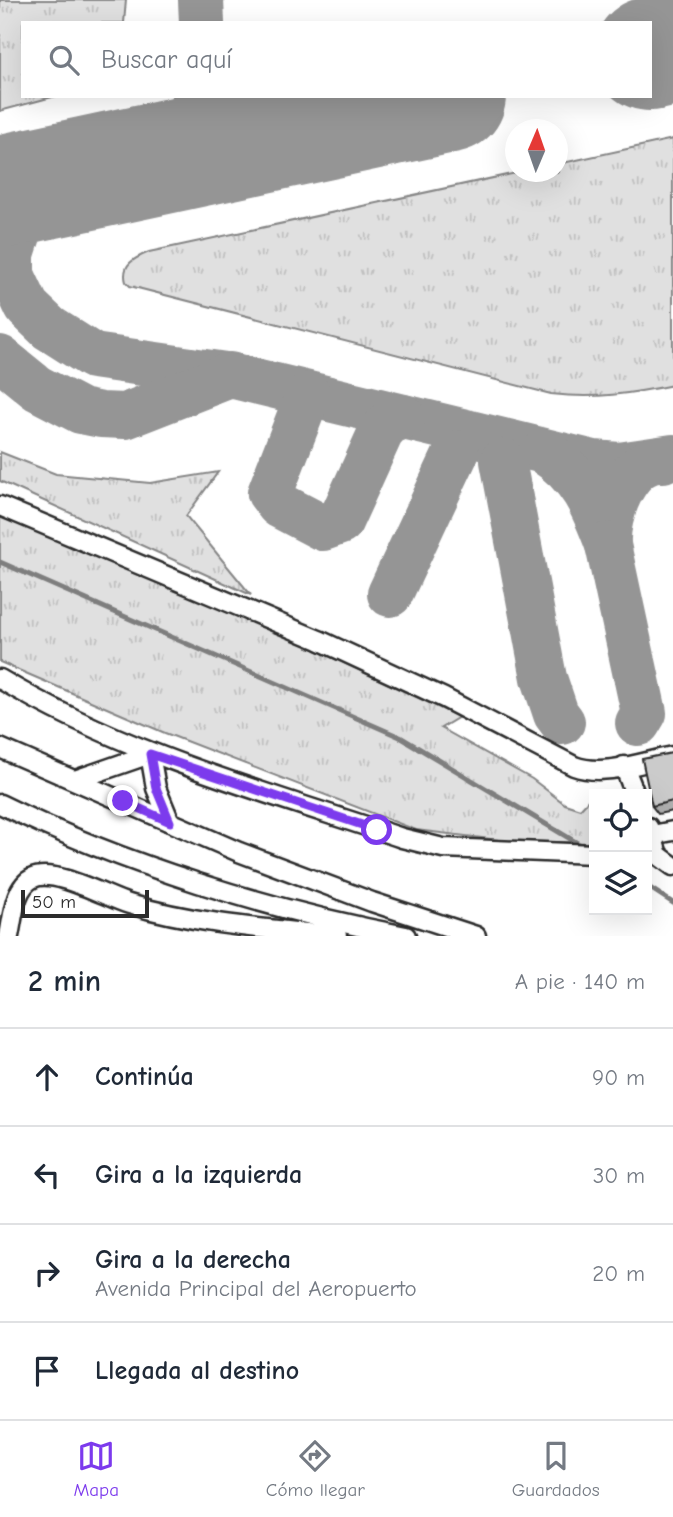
<!DOCTYPE html>
<html lang="es">
<head>
<meta charset="utf-8">
<style>
  :root { --surface:#fff; --page:#f6f6f7; --text:#1f2937; --muted:#747a83; --line:#e0e1e3; --accent:#7c3aed }
  body { margin:0; font-family:"Comic Neue",sans-serif; background:var(--page); color:var(--text) }
  .controls { position:absolute; right:21px; bottom:21px; display:grid; overflow:hidden; border-radius:0px; box-shadow:0 7px 28px #0002 }
  .controls button { width:63px; height:63px; display:grid; place-items:center; padding:0; border:0; border-bottom:2px solid var(--line); background:var(--surface); color:var(--text); font:35px sans-serif }
  .compass { position:absolute; left:505px; top:119px; width:63px; height:63px; border-radius:50%; background:var(--surface); box-shadow:0 7px 28px #0002; rotate:2deg }
  .scale { position:absolute; left:21px; bottom:18px; width:128px; box-sizing:border-box; padding-left:7px; border:4px solid #2b2b2b; border-top:0; font-size:19px; line-height:24px; white-space:nowrap; color:#2b2b2b; -webkit-text-stroke:5px #fff; paint-order:stroke }
  .stop { position:absolute; width:21px; height:21px; margin:-16px; border:5px solid #7c3aed; border-radius:50%; background:#fff }
  .stop.end { background:#7c3aed; border-color:#fff; box-shadow:0 2px 7px #0008 }
  .list { margin:0; padding:0; list-style:none }
  h2 { display:flex; justify-content:space-between; align-items:center; height:91px; margin:0; padding:0 28px; font-size:30px }
  h2 small { font-size:23px; font-weight:400; color:var(--muted) }
  .list li { display:grid; grid-template-columns:46px 1fr auto; gap:21px; align-items:center; box-sizing:border-box; height:98px; padding:0 28px; border-top:2px solid var(--line) }
  .list b { display:block; font-size:26px; white-space:nowrap }
  .list p { margin:0; font-size:23px; white-space:nowrap; color:var(--muted) }
  .list em { font-size:23px; font-style:normal; color:var(--muted) }
  .icon { flex:none; width:38px; height:38px; fill:none; stroke:currentColor; stroke-width:2; stroke-linecap:round; stroke-linejoin:round }
  .map { position:relative; flex:none; width:673px; height:936px; overflow:hidden }
  .search { position:absolute; background:var(--surface); box-shadow:0 7px 28px #0002; left:21px; right:21px; top:21px; height:77px; display:flex; align-items:center; gap:18px; box-sizing:border-box; padding:0 24px; border-radius:0px; color:var(--muted); font-size:26px }
  .sheet { height:483px; background:var(--surface) }
  nav { display:flex; justify-content:space-around; align-items:center; box-sizing:border-box; height:98px; border-top:2px solid var(--line); background:var(--surface); font-size:19px; color:var(--muted) }
  nav a { display:grid; justify-items:center; gap:4px }
  nav .on { color:var(--accent) }
  .map>svg:first-child { display:block }
  .grass { fill:url(#grass-tufts); stroke:#868686; stroke-width:2 }
  .lines { fill:none; stroke-linecap:round; stroke-linejoin:round }
  .stream { stroke:#7e7e7e; stroke-width:5 }
  .taxiway { stroke:#959595; stroke-width:46 }
  .runway { stroke:#959595; stroke-width:114 }
  .minor-casing { stroke:#2b2b2b; stroke-width:23 }
  .minor { stroke:#fff; stroke-width:18 }
  .wall { fill:#afafaf; stroke:#2b2b2b; stroke-width:2 }
  .building { fill:#cbcbcb; stroke:#2b2b2b; stroke-width:2 }
  .route { stroke:#7c3aed; stroke-width:9 }
</style>
</head>
<body>
<div class="map">
<svg width="673" height="936" viewBox="0 0 673 936">
  <defs>
    <pattern id="grass-tufts" width="24" height="20" patternUnits="userSpaceOnUse" patternTransform="scale(1.75)"><rect width="24" height="20" fill="#e0e0e0"/><path d="M3 7l-1-3M5 7V3M7 7l1-3M15 17l-1-3M17 17v-4M19 17l1-3" fill="none" stroke="#c0c0c0"/></pattern>
  </defs>
  <rect width="100%" height="100%" fill="#fff"/>
  <filter id="ink" filterUnits="userSpaceOnUse"><feTurbulence type="fractalNoise" baseFrequency=".0143" numOctaves="2"/><feDisplacementMap in="SourceGraphic" scale="14" xChannelSelector="R" yChannelSelector="G"/><feConvolveMatrix kernelMatrix="1 2 1 2 8 2 1 2 1" color-interpolation-filters="sRGB"/></filter>
  <g filter="url(#ink)">
    <!-- grass -->
    <g class="grass">
      <path d="M0,0H126L124,23H23V96H56L0,111Z"/>
      <path d="M673,139V385C630,394 595,399 551,394L130,286L126,282C121,264 135,258 149,252L521,172H558V164Z"/>
      <path d="M0,452L56,474L150,483L218,472L186,516L251,595L0,481Z"/>
      <path d="M0,516L235,612L459,717L441,728L532,779L565,804L580,809L592,796L594,843L507,841L416,830L165,733L0,662Z"/>
    </g>
    <g class="lines">
      <!-- stream -->
      <g class="stream">
        <path d="M0,562L400,737L584,847"/>
        <path d="M647,886L673,903"/>
      </g>
      <!-- taxiway -->
      <g class="taxiway">
        <path d="M201,0L202,23"/>
        <path d="M198,96L184,120L170,134L55,199L21,226L12,254V275L27,307L49,328L93,356L226,375"/>
        <path d="M207,96C217,121 234,133 260,136"/>
        <path d="M0,358L37,388L81,411L101,415L125,416L230,375L594,463L619,465L673,457"/>
        <path d="M308,395L270,493L279,505L323,528L340,522L381,432L389,423L403,417"/>
        <path d="M545,452C581,475 594,507 608,545C606,516 626,457 663,460"/>
        <path d="M503,461L544,678L556,714L562,722"/>
        <path d="M608,545L644,713L638,723"/>
        <path d="M390,594L456,453"/>
      </g>
      <!-- runway -->
      <g class="runway">
        <path d="M650,54L673,49"/>
        <path d="M0,192L449,96"/>
      </g>
      <!-- minor casing -->
      <g class="minor-casing">
        <g id="minor">
          <path d="M0,506L319,640L444,698L574,766C604,777 642,762 673,756"/>
          <path d="M0,679C125,754 265,792 402,838L443,848L594,854"/>
          <path d="M0,748L239,852L372,902L476,936"/>
          <path d="M624,766L635,794"/>
          <path d="M75,780L150,754L156,788L170,822"/>
          <path d="M0,804C122,864 272,911 406,936"/>
          <path d="M648,827L652,835L673,831"/>
          <path d="M652,835L658,855L673,866"/>
          <path d="M9,936C13,918 14,887 33,878C55,868 106,897 129,904C196,924 267,929 337,936"/>
        </g>
      </g>
      <!-- minor -->
      <use href="#minor" class="minor"/>
    </g>
    <!-- wall -->
    <path class="wall" d="M672,753L673,755V811L658,814L652,806Z"/>
    <!-- building -->
    <path class="building" d="M672,753L673,758V801L652,806L642,759Z"/>
  </g>
  <g class="lines" filter="url(#ink)">
    <!-- route -->
    <path class="route" d="M123,801L170,822L156,788L150,754L377,830"/>
  </g>
</svg>
<div class="controls">
<button><svg class="icon" aria-label="locate" viewBox="0 0 24 24"><circle cx="12" cy="12" r="6"/><path d="M12 2v4M12 18v4M2 12h4M18 12h4"/></svg></button>
<button><svg class="icon" aria-label="layers" viewBox="0 0 24 24"><path d="M12 4l9 5-9 5-9-5zM3 14l9 5 9-5"/></svg></button>
</div>
<svg class="compass" viewBox="-18 -18 36 36"><path d="M0-13l5 13h-10z" fill="#e53935"/><path d="M0 13l5-13h-10z" fill="#747a83"/></svg>
<div class="scale">50 m</div>
<div class="stop" style="left:377px;top:830px"></div>
<div class="stop end" style="left:123px;top:801px"></div>
<div class="search"><svg class="icon" aria-label="search" viewBox="0 0 24 24"><circle cx="10" cy="10" r="6"/><path d="M15 15l6 6"/></svg>Buscar aquí</div>
</div>
<section class="sheet">
<h2>2 min<small>A pie · 140 m</small></h2>
<ul class="list">
<li><svg class="icon" aria-label="ahead" viewBox="0 0 24 24"><path d="M12 20V5M6 11l6-6 6 6"/></svg><div><b>Continúa</b></div><em>90 m</em></li>
<li><svg class="icon" aria-label="left" viewBox="0 0 24 24"><path d="M17 20v-9H6M10 6l-5 5 5 5"/></svg><div><b>Gira a la izquierda</b></div><em>30 m</em></li>
<li><svg class="icon" aria-label="right" viewBox="0 0 24 24"><path d="M7 20v-9h11M14 6l5 5-5 5"/></svg><div><b>Gira a la derecha</b><p>Avenida Principal del Aeropuerto</p></div><em>20 m</em></li>
<li><svg class="icon" aria-label="arrive" viewBox="0 0 24 24"><path d="M6 21V4h12l-3 4 3 4H6"/></svg><div><b>Llegada al destino</b></div></li>
</ul>
</section>
<nav>
<a class="on"><svg class="icon" aria-label="map" viewBox="0 0 24 24"><path d="M3 6l6-2 6 2 6-2v14l-6 2-6-2-6 2zM9 4v14M15 6v14"/></svg>Mapa</a>
<a><svg class="icon" aria-label="directions" viewBox="0 0 24 24"><path d="M12 3l9 9-9 9-9-9zM9 14v-3h6M13 9l2 2-2 2"/></svg>Cómo llegar</a>
<a><svg class="icon" aria-label="saved" viewBox="0 0 24 24"><path d="M7 4h10v16l-5-4-5 4z"/></svg>Guardados</a>
</nav>
</body>
</html>
